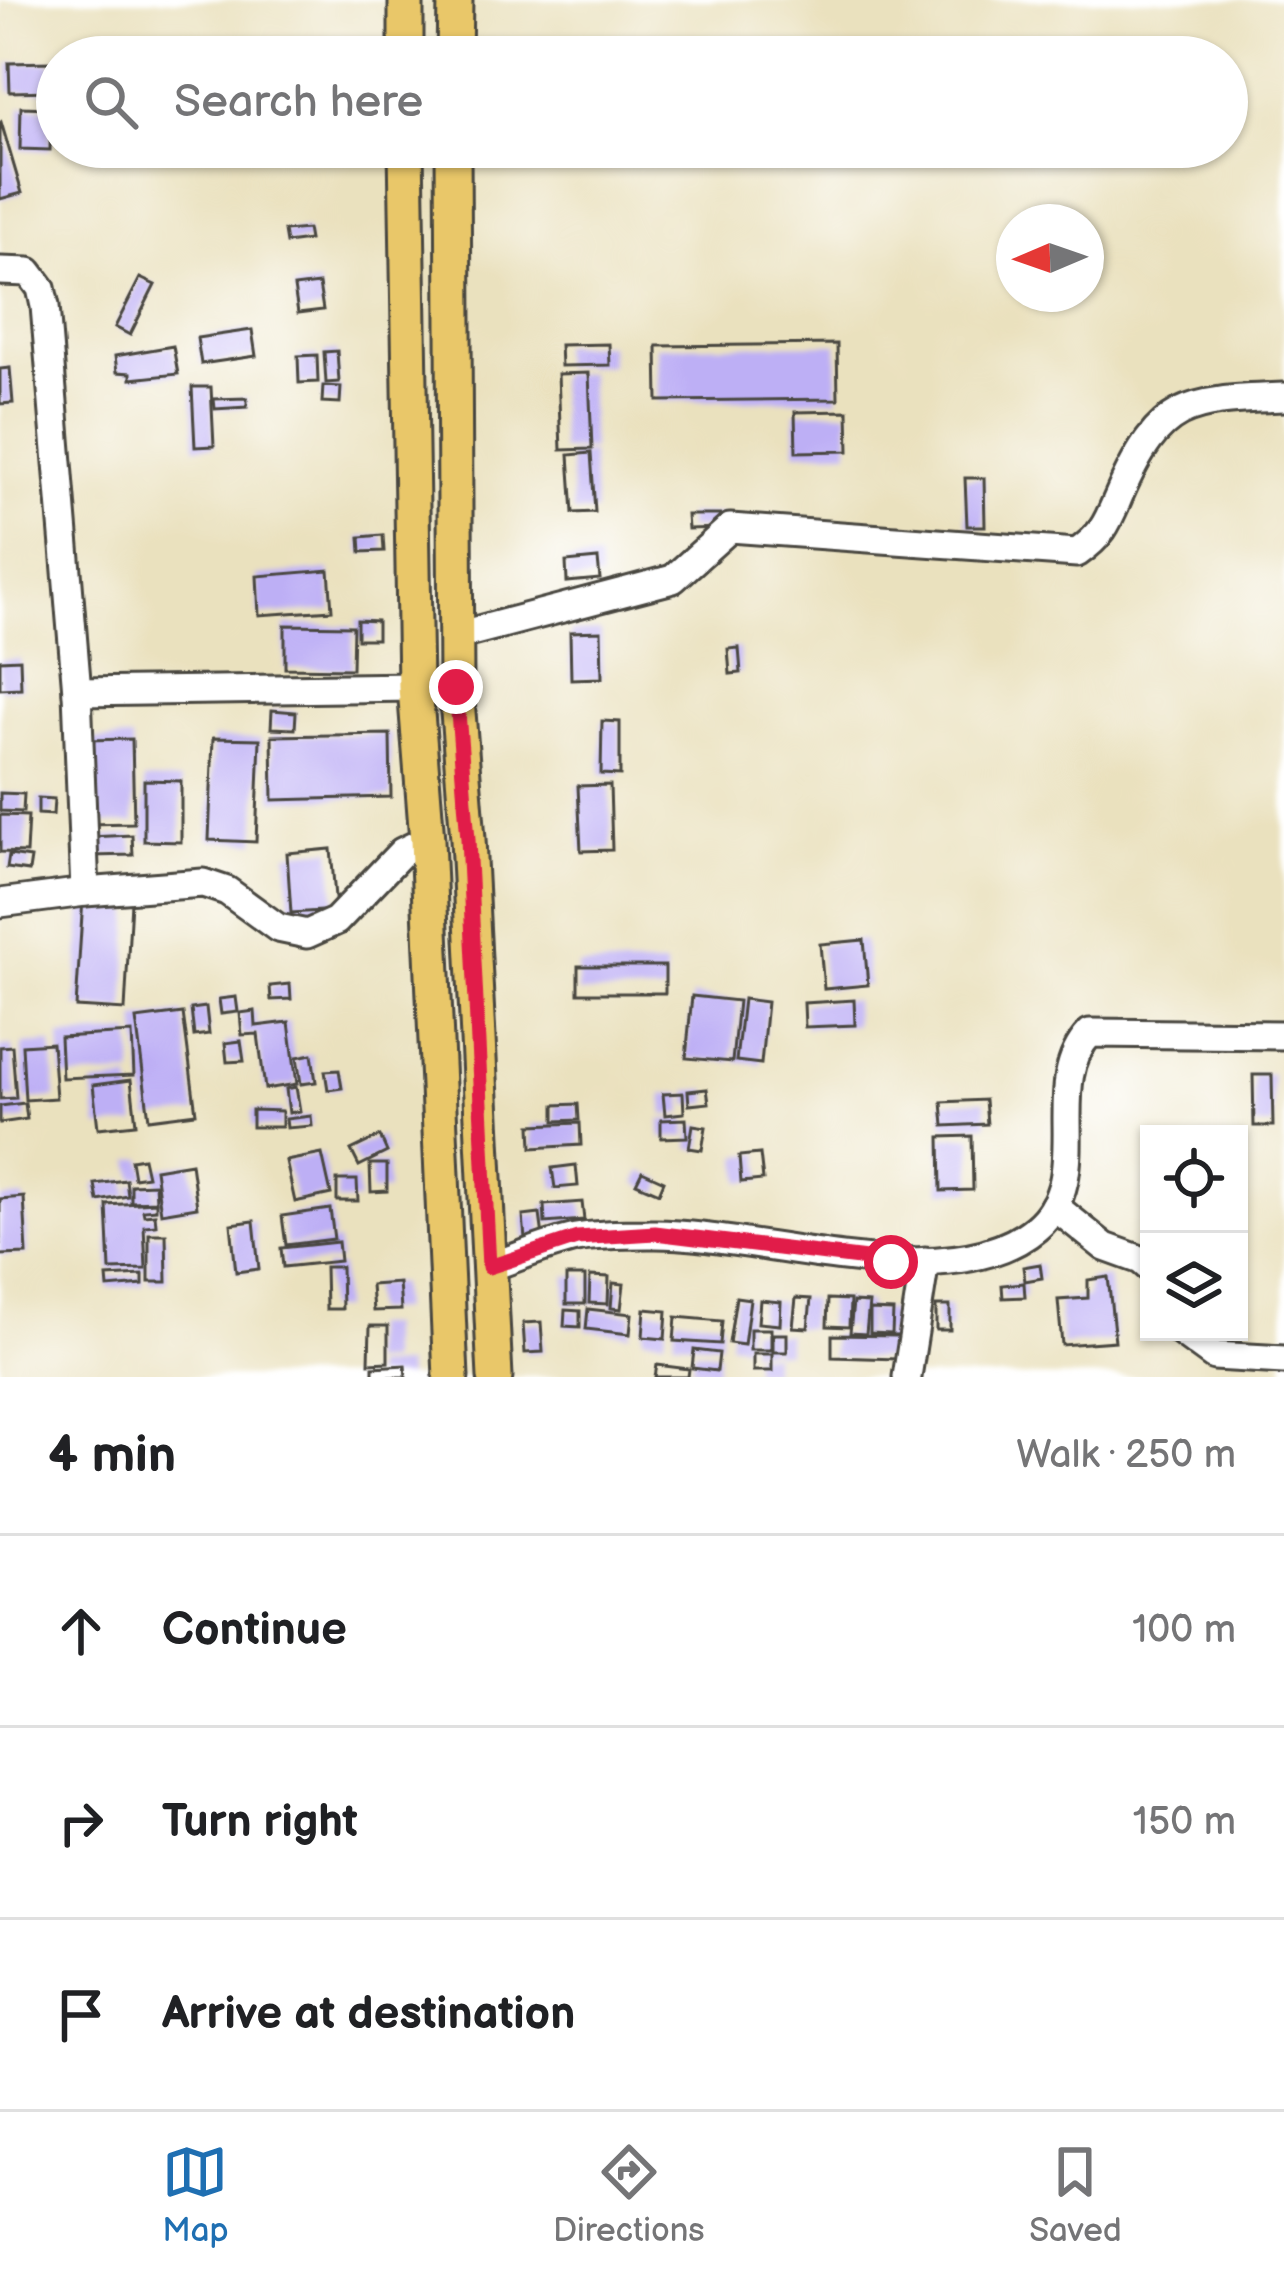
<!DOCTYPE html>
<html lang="en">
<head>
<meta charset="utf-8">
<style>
  :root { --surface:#fff; --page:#f6f6f6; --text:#202124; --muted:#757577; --line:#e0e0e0; --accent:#1f6fb2 }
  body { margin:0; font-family:"Balsamiq Sans",sans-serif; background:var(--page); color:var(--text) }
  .controls { position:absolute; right:36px; bottom:36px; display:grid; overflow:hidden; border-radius:0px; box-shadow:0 3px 9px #0004 }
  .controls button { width:108px; height:108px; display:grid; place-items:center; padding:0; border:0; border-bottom:3px solid var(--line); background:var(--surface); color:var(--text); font:60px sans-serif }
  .compass { position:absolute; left:996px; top:204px; width:108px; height:108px; border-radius:50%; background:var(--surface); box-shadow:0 3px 9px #0004; rotate:268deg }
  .stop { position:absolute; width:36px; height:36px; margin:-27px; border:9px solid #e11d48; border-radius:50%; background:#fff }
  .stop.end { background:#e11d48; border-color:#fff; box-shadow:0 3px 12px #0008 }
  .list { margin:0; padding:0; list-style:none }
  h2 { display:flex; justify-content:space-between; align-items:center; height:156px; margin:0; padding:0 48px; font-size:51px }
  h2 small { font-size:39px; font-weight:400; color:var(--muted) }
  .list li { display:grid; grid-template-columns:78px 1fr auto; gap:36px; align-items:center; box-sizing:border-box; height:192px; padding:0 48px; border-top:3px solid var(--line) }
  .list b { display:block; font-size:45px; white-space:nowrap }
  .list em { font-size:39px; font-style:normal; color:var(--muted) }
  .icon { flex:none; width:66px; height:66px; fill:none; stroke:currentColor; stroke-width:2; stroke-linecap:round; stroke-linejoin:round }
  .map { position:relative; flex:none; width:1284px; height:1377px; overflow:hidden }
  .search { position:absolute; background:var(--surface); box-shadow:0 3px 9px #0004; left:36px; right:36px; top:36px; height:132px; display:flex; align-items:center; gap:30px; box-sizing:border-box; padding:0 42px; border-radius:66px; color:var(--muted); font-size:45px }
  .sheet { height:732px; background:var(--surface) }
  nav { display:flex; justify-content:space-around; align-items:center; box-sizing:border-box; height:168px; border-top:3px solid var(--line); background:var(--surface); font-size:33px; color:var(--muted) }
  nav a { display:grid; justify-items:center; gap:6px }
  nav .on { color:var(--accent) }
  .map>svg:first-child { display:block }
  .building { fill:#bdaff5 }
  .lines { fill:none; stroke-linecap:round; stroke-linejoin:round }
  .minor-casing { stroke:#484641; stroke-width:33 }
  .major-casing { stroke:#484641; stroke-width:39 }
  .minor { stroke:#fff; stroke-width:27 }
  .major { stroke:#e9c769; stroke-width:33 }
  .route { stroke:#e11d48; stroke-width:15 }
</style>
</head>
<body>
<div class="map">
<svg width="1284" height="1377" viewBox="0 0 1284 1377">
  <rect width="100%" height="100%" fill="#fff"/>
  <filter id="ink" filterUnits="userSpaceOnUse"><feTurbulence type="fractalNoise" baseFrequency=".00833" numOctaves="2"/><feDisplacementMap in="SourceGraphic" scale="24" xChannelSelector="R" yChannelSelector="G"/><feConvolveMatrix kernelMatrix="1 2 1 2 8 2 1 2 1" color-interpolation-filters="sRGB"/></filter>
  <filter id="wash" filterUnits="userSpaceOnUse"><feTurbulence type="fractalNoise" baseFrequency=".004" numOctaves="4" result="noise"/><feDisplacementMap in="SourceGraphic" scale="48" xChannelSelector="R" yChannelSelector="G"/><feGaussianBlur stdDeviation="2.7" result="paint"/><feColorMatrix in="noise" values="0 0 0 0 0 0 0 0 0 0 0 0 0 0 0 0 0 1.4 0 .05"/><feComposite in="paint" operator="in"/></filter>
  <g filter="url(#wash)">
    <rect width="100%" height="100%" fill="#eae1be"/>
    <g id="blocks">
      <!-- building -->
      <g class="building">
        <path d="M51,62L52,91L10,92L9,63Z"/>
        <path d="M21,107L51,108L50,150L20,149Z"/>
        <path d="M1,122L22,193L0,199V123Z"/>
        <path d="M307,229L309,240L286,243L284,231Z"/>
        <path d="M140,278L155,285L130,335L115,327Z"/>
        <path d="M319,284L323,310L298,313L294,287Z"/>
        <path d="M252,330L256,356L201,364L197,338Z"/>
        <path d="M609,344L610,365L561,366L560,345Z"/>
        <path d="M837,344L838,399L658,401L657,346Z"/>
        <path d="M173,346L178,374L131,379V373L117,372L115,356Z"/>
        <path d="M337,351L339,382L326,383L324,352Z"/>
        <path d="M317,355L318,382L299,383L298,356Z"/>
        <path d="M10,368L13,403L0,404V369Z"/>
        <path d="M589,373L592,449L561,450L558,374Z"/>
        <path d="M323,386L341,387L340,403L322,402Z"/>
        <path d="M192,387H211L214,446L195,447Z"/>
        <path d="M247,398V407L215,409L214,399Z"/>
        <path d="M848,411L849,451L796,452L795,412Z"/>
        <path d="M591,453L595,512L573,513L569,455Z"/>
        <path d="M965,478H984L985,526H967Z"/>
        <path d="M687,515H720L721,528L688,529Z"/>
        <path d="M383,535L384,551L361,552L360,537Z"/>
        <path d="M598,559L600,579L567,582L566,562Z"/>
        <path d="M329,570L332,610L259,615L257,576Z"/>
        <path d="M357,620L377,621V639H357Z"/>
        <path d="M285,625L353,626L352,669L285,668Z"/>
        <path d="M601,631L602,678L571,679L570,632Z"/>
        <path d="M739,648L741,673L730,674L728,649Z"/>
        <path d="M20,659L21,688L0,689V660Z"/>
        <path d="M272,710L296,712L295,729L271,728Z"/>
        <path d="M602,721L620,722V775L601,774Z"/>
        <path d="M390,734L391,797L273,800L272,736Z"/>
        <path d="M213,738L260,739L256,842L209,840Z"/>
        <path d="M132,739L134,823L87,824L85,740Z"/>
        <path d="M144,780L181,781V842L144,841Z"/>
        <path d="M610,785L612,850L581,851L578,786Z"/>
        <path d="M0,793L24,794L23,812L0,811Z"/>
        <path d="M38,798L54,799L53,815L38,814Z"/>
        <path d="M0,815L28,816L26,853L0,852Z"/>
        <path d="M132,835L133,855L91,856L90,837Z"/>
        <path d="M331,849L336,910L291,913L287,853Z"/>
        <path d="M9,855L31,858L29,871L7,868Z"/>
        <path d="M83,899L131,901L125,1010L76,1007Z"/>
        <path d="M864,940L868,985L824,989L820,944Z"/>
        <rect x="578" y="966" width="87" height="27"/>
        <path d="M290,984L291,999L271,1000L270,986Z"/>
        <path d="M692,996L738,1001L732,1062L686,1058Z"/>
        <path d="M236,997L238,1012L221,1014L219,999Z"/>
        <path d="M743,999L767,1002L761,1064L736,1061Z"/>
        <path d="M854,1000L855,1025L805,1027L804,1003Z"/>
        <path d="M206,1007L209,1034L194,1036L191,1009Z"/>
        <path d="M255,1011L256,1026L289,1022L297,1084L265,1089L258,1034L242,1035L240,1013Z"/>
        <path d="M183,1013L196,1113L149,1119L136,1019Z"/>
        <path d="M132,1033L134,1075L62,1078L60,1037Z"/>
        <path d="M241,1041L244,1061L227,1062L225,1043Z"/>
        <path d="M52,1043L56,1098L25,1100L22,1045Z"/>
        <path d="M12,1046L16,1098L0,1099V1047Z"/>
        <path d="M312,1054L316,1082L301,1084L297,1057Z"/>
        <path d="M339,1070L342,1088L328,1090L325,1071Z"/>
        <path d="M1253,1075H1272L1273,1126H1254Z"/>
        <path d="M131,1080L136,1124L98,1128L93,1085Z"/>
        <path d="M296,1087L300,1111L289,1113L286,1089Z"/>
        <path d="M707,1089L709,1103L689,1105L688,1091Z"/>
        <path d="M683,1093L684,1113L665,1115L663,1094Z"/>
        <path d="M985,1100L987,1124L944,1126L942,1102Z"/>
        <path d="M25,1103L27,1119L0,1123V1106Z"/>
        <path d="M578,1104L579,1120L555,1121V1105Z"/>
        <path d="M252,1110L282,1111V1127H252Z"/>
        <path d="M311,1116L312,1126L287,1128L286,1119Z"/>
        <path d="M686,1119L687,1137L661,1138V1120Z"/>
        <path d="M580,1123L581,1145L532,1148L531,1125Z"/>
        <path d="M693,1125L706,1127L702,1150L689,1148Z"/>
        <path d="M380,1136L387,1152L359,1166L351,1150Z"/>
        <path d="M972,1136L973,1190L941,1191L940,1137Z"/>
        <path d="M322,1154L331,1194L295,1202L286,1161Z"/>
        <path d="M760,1154L763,1180L741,1182L739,1156Z"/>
        <path d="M143,1158L147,1176L134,1178L131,1160Z"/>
        <path d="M191,1163L197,1207L161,1213L155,1169Z"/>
        <path d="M370,1164H387V1191L371,1192Z"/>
        <path d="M576,1165L578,1186L555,1188L552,1168Z"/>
        <path d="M642,1171L664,1181L659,1193L636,1183Z"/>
        <path d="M126,1180L128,1196L98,1201L95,1184Z"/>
        <path d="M337,1180H357L358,1201H337Z"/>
        <path d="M155,1184L156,1201L131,1202V1185Z"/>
        <path d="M24,1197L27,1254L0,1255V1199Z"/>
        <path d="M156,1202V1209L143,1210L144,1215L155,1214L156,1225L144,1226L146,1269L110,1270L107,1205Z"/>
        <path d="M582,1202L584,1220L545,1223L544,1205Z"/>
        <path d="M330,1209L334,1239L286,1245L282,1216Z"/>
        <path d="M540,1214L543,1237L525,1239L523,1216Z"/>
        <path d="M254,1221L259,1269L236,1272L231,1224Z"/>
        <path d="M149,1234H166L167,1282H149Z"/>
        <path d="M338,1242L340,1261L283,1267L281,1248Z"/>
        <path d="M1040,1264L1042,1278L1025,1281L1023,1267Z"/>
        <path d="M325,1267H341L342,1309H326Z"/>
        <path d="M143,1275V1285L108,1288L107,1277Z"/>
        <rect x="566" y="1276" width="19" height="28"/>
        <path d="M590,1276L609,1277L608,1304L589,1303Z"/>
        <path d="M1108,1277L1115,1341L1062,1345L1058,1300L1088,1298V1280Z"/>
        <path d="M399,1283L401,1310L373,1311L371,1285Z"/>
        <path d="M613,1283L624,1284L621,1309L611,1308Z"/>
        <path d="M1024,1283L1025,1297L1003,1298L1002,1285Z"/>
        <path d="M736,1297L750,1299L744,1345L729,1343Z"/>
        <path d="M796,1298L811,1299L808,1328L793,1327Z"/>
        <path d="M828,1299L850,1300L849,1327L827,1326Z"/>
        <path d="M760,1300L781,1302L780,1325L758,1323Z"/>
        <path d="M853,1302L869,1303L866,1334L850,1333Z"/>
        <rect x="936" y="1306" width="14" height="24"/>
        <path d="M588,1309L632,1314L630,1334L586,1329Z"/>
        <path d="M645,1309L667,1311L665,1339L643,1337Z"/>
        <path d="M565,1310L580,1311V1327L564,1326Z"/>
        <path d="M870,1310L893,1311L892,1334L870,1333Z"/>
        <path d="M676,1317L722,1321L720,1344L674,1341Z"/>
        <path d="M541,1322L543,1352L525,1353L523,1323Z"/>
        <path d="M370,1326H388V1362L369,1363Z"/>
        <rect x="750" y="1329" width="21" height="21"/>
        <rect x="773" y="1334" width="14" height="18"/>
        <path d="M832,1335L898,1336V1359L832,1357Z"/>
        <path d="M694,1350L719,1353L717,1371L692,1368Z"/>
        <rect x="753" y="1354" width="19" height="17"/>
        <path d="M405,1365L406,1377H373V1367Z"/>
        <path d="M657,1365L689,1369L688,1377H655Z"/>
      </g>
    </g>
  </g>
  <g filter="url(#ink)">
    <use href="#blocks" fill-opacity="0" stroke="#484641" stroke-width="3"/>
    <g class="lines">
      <!-- minor casing -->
      <g class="minor-casing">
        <g id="minor">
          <path d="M0,271L29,272L41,288L45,306L77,692L85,892L0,903"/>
          <path d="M456,636L673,579L730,528L1077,553C1104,534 1107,523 1120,493C1161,400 1188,401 1284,397"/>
          <path d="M77,692L415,687"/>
          <path d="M85,892L203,883L227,891L278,928L307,934L336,921L402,852L427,840"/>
          <path d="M1054,1206L1105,1247L1141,1260L1149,1267"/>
          <path d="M489,1267C517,1258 547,1244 576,1238C599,1234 626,1234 649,1234C754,1231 948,1302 1036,1228C1097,1177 1040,1085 1090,1033L1284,1035"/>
          <path d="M1181,1332L1214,1356L1284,1360"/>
          <path d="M907,1377L925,1261"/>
        </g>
      </g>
      <!-- major casing -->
      <g class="major-casing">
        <g id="major">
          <path d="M406,57V0"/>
          <path d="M454,57L455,0"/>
          <path d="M406,147L415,687L427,840L451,1377"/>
          <path d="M453,147L456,687L468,839L495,1377"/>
        </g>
      </g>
      <!-- minor -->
      <use href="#minor" class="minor"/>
      <!-- major -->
      <use href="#major" class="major"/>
    </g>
  </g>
  <g class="lines" filter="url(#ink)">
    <!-- route -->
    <path class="route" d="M456,687L468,839L489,1267L577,1238L655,1233L891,1262"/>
  </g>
</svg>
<div class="controls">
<button><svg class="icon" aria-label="locate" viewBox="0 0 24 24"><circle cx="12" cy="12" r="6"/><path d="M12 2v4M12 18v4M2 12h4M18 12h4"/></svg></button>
<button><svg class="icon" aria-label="layers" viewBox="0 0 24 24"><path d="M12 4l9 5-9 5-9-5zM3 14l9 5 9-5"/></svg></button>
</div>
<svg class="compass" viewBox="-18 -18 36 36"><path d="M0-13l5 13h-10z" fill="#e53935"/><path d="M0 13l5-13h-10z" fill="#757577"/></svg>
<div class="stop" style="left:891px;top:1262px"></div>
<div class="stop end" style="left:456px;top:687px"></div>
<div class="search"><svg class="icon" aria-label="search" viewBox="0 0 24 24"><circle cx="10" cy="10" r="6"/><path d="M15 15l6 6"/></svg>Search here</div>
</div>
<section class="sheet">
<h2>4 min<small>Walk · 250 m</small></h2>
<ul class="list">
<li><svg class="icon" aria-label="ahead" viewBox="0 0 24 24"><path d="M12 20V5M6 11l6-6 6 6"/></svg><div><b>Continue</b></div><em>100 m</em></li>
<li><svg class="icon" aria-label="right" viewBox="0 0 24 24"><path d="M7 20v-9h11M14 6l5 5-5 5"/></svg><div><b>Turn right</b></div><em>150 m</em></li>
<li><svg class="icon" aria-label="arrive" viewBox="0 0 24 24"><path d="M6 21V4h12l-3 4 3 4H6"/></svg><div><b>Arrive at destination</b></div></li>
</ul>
</section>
<nav>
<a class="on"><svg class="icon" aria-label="map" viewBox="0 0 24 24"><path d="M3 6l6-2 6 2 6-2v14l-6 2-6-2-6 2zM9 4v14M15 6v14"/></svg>Map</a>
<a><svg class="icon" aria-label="directions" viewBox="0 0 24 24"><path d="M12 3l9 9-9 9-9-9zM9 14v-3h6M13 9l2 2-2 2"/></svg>Directions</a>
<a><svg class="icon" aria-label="saved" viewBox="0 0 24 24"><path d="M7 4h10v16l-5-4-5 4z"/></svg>Saved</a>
</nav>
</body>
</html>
